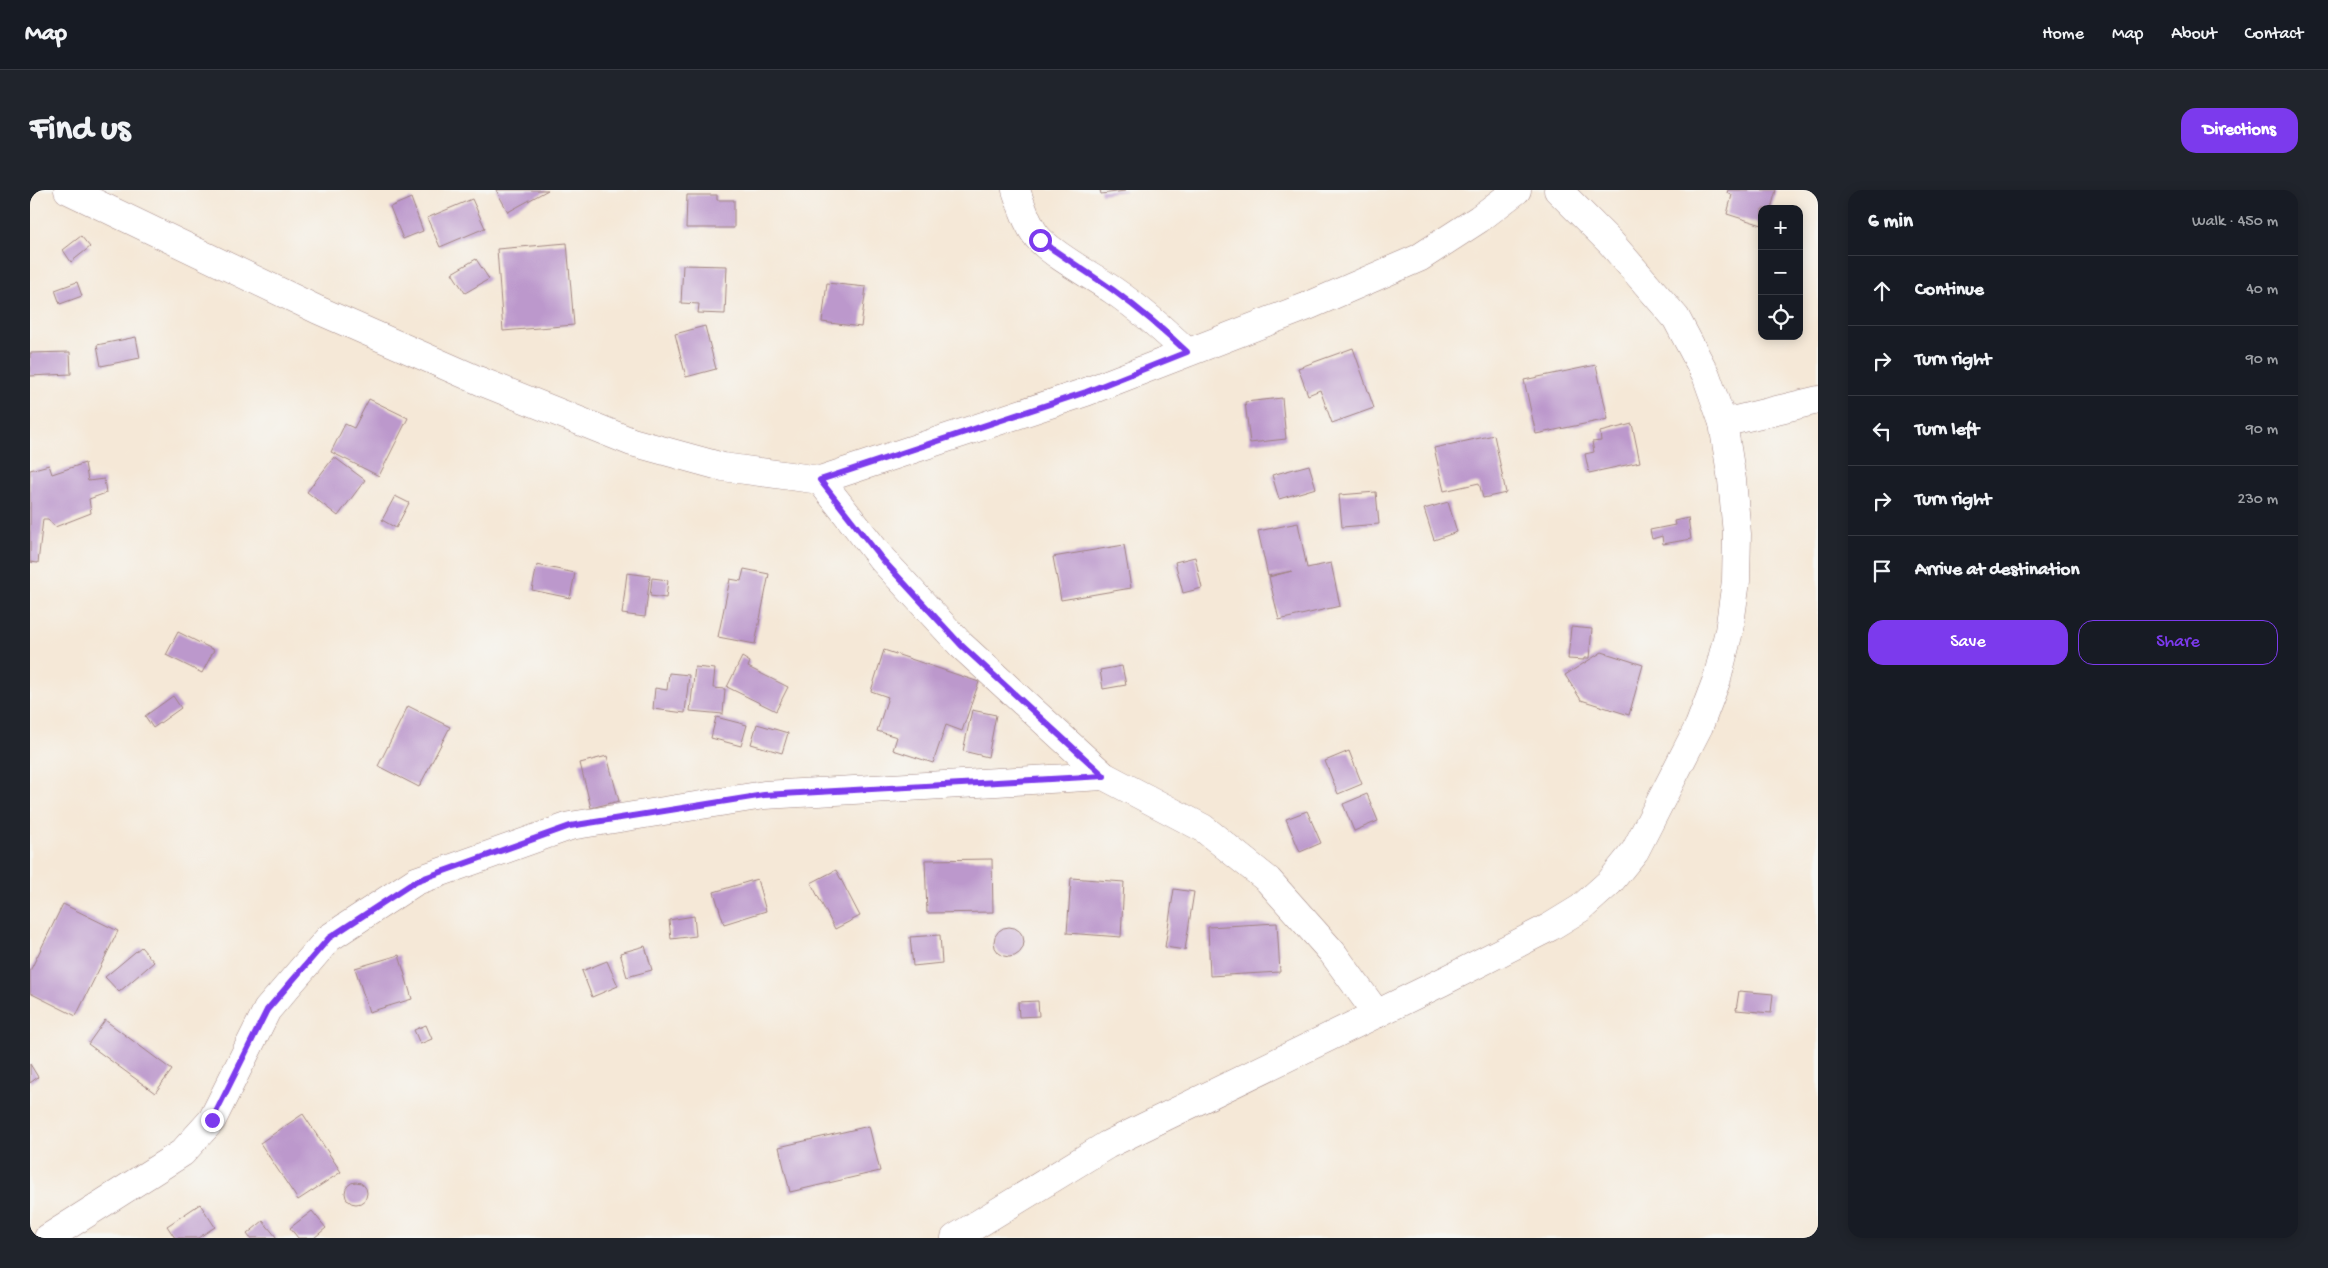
<!DOCTYPE html>
<html lang="en">
<head>
<meta charset="utf-8">
<style>
  :root { --surface:#171b24; --page:#20242c; --text:#f1f3f6; --muted:#9ea1a6; --line:#363941; --accent:#7c3aed }
  body { margin:0; font-family:"Gochi Hand",sans-serif; background:var(--page); color:var(--text) }
  .controls { position:absolute; right:15px; top:15px; display:grid; overflow:hidden; border-radius:10px; box-shadow:0 2px 12px #0003 }
  .controls button { width:45px; height:45px; display:grid; place-items:center; padding:0; border:0; border-bottom:1px solid var(--line); background:var(--surface); color:var(--text); font:25px sans-serif }
  .stop { position:absolute; width:15px; height:15px; margin:-11px; border:4px solid #7c3aed; border-radius:50%; background:#fff }
  .stop.end { background:#7c3aed; border-color:#fff; box-shadow:0 1px 5px #0008 }
  .list { margin:0; padding:0; list-style:none }
  h2 { display:flex; justify-content:space-between; align-items:center; height:65px; margin:0; padding:0 20px; font-size:21px }
  h2 small { font-size:16px; font-weight:400; color:var(--muted) }
  .list li { display:grid; grid-template-columns:32px 1fr auto; gap:15px; align-items:center; box-sizing:border-box; height:70px; padding:0 20px; border-top:1px solid var(--line) }
  .list b { display:block; font-size:19px; white-space:nowrap }
  .list em { font-size:16px; font-style:normal; color:var(--muted) }
  .actions { display:flex; gap:10px; padding:15px 20px }
  .actions a { flex:1; padding:11px 0; border:1px solid var(--accent); border-radius:15px; text-align:center; font-size:18px; color:var(--accent) }
  .actions .main { background:var(--accent); color:#fff }
  .icon { flex:none; width:28px; height:28px; fill:none; stroke:currentColor; stroke-width:2; stroke-linecap:round; stroke-linejoin:round }
  .map { position:relative; flex:none; width:1788px; height:1048px; overflow:hidden; border-radius:15px }
  header { display:flex; align-items:center; gap:30px; box-sizing:border-box; height:70px; padding:0 25px; background:var(--surface); border-bottom:1px solid var(--line) }
  header strong { font-size:24px }
  nav { display:flex; gap:28px; margin-inline-start:auto; font-size:18px }
  .intro { display:flex; align-items:center; justify-content:space-between; box-sizing:border-box; height:120px; padding:0 30px }
  h1 { margin:0; font-size:35px }
  .button { padding:12px 22px; border-radius:15px; background:var(--accent); color:#fff; font-size:18px; font-weight:700 }
  main { display:flex; gap:30px; padding:0 30px }
  aside { flex:1; background:var(--surface); border-radius:15px; box-shadow:0 2px 12px #0003 }
  .map>svg:first-child { display:block }
  .building { fill:#bc98cc }
  .lines { fill:none; stroke-linecap:round; stroke-linejoin:round }
  .minor-casing { stroke:#a08481; stroke-width:29 }
  .minor { stroke:#fff; stroke-width:28 }
  .route { stroke:#7c3aed; stroke-width:6 }
</style>
</head>
<body>
<header>
<strong>Map</strong>
<nav><a>Home</a><a>Map</a><a>About</a><a>Contact</a></nav>
</header>
<div class="intro"><h1>Find us</h1><a class="button">Directions</a></div>
<main>
<div class="map">
<svg width="1788" height="1048" viewBox="0 0 1788 1048">
  <rect width="100%" height="100%" fill="#f6f6f2"/>
  <filter id="ink" filterUnits="userSpaceOnUse"><feTurbulence type="fractalNoise" baseFrequency=".02" numOctaves="2"/><feDisplacementMap in="SourceGraphic" scale="10" xChannelSelector="R" yChannelSelector="G"/><feConvolveMatrix kernelMatrix="1 2 1 2 8 2 1 2 1" color-interpolation-filters="sRGB"/></filter>
  <filter id="wash" filterUnits="userSpaceOnUse"><feTurbulence type="fractalNoise" baseFrequency=".0096" numOctaves="4" result="noise"/><feDisplacementMap in="SourceGraphic" scale="20" xChannelSelector="R" yChannelSelector="G"/><feGaussianBlur stdDeviation="1.12" result="paint"/><feColorMatrix in="noise" values="0 0 0 0 0 0 0 0 0 0 0 0 0 0 0 0 0 1.4 0 .05"/><feComposite in="paint" operator="in"/></filter>
  <g filter="url(#wash)">
    <rect width="100%" height="100%" fill="#f5e8d7"/>
    <g id="blocks">
      <!-- building -->
      <g class="building">
        <path d="M466,0H518L478,22Z"/>
        <path d="M1070,0H1095V1L1071,4Z"/>
        <path d="M1698,0H1746L1741,19H1732V35L1697,24L1702,5L1697,3Z"/>
        <path d="M657,5H687V10H704V38H656Z"/>
        <path d="M381,8L393,41L373,49L360,17Z"/>
        <path d="M442,9L455,38L410,57L397,28Z"/>
        <path d="M51,46L60,57L41,72L33,60Z"/>
        <path d="M537,53L544,135L473,141L467,59Z"/>
        <path d="M446,69L459,89L435,103L422,83Z"/>
        <path d="M653,75L697,76L695,124L668,123L669,114L651,113Z"/>
        <path d="M47,92L52,106L30,114L25,100Z"/>
        <path d="M797,93L836,97L831,137L792,132Z"/>
        <path d="M675,136L686,179L656,187L645,144Z"/>
        <path d="M106,147L110,168L71,176L67,155Z"/>
        <path d="M1323,158L1344,218L1302,233L1290,200L1278,205L1268,178Z"/>
        <path d="M40,162L41,184L0,186V163Z"/>
        <path d="M1566,175L1578,229L1506,244L1494,190Z"/>
        <path d="M1252,208L1256,249L1220,253L1215,212Z"/>
        <path d="M339,209L378,228L349,286L301,262L315,234L324,238Z"/>
        <path d="M1602,234L1610,272L1559,283L1555,264L1564,262L1562,252L1571,251L1570,242Z"/>
        <path d="M1464,245L1476,303L1453,308L1449,293L1414,301L1404,258Z"/>
        <path d="M304,267L335,290L308,326L277,302Z"/>
        <path d="M55,273L58,291L74,289L76,303L59,309L61,323L25,337L18,329H13L8,373L0,372V280L19,275L22,284Z"/>
        <path d="M1279,275L1286,298L1249,309L1242,285Z"/>
        <path d="M1346,302L1349,334L1312,337L1309,305Z"/>
        <path d="M365,306L379,313L366,338L352,330Z"/>
        <path d="M1418,312L1427,342L1404,350L1394,319Z"/>
        <path d="M1658,328L1661,349L1633,354L1632,346L1622,349L1620,340L1645,335L1644,331Z"/>
        <path d="M1268,333L1277,378L1301,373L1310,416L1249,430L1239,387L1262,381L1238,386L1228,341Z"/>
        <path d="M1094,355L1101,398L1031,410L1023,367Z"/>
        <path d="M1165,367L1172,398L1153,403L1145,372Z"/>
        <path d="M507,375L545,383L540,408L502,400Z"/>
        <path d="M714,379L739,384L725,454L688,447L700,389L711,391Z"/>
        <path d="M597,383L620,386L615,427L592,424Z"/>
        <path d="M622,388L638,390L636,408L620,406Z"/>
        <path d="M1541,437L1562,439L1559,468H1554V470L1538,469Z"/>
        <path d="M148,442L184,460L172,483L136,465Z"/>
        <path d="M854,460L949,492L932,541L916,535L903,573L863,560L867,547L847,541L858,507L841,501Z"/>
        <path d="M1572,462L1613,475L1599,525L1551,510L1535,485Z"/>
        <path d="M712,467L720,472L718,477L758,497L746,521L697,497Z"/>
        <path d="M1092,476L1096,495L1073,499L1070,480Z"/>
        <path d="M665,477L685,479L683,498L695,499L693,524L660,521Z"/>
        <path d="M639,483L659,485L655,523L623,519L625,498L637,500Z"/>
        <path d="M143,506L151,518L123,538L115,526Z"/>
        <path d="M378,516L420,537L389,597L348,576Z"/>
        <path d="M942,520L966,525L958,567L933,561Z"/>
        <path d="M686,527L717,535L711,556L681,548Z"/>
        <path d="M727,534L758,543L752,563L721,554Z"/>
        <path d="M1319,561L1332,594L1308,604L1295,571Z"/>
        <path d="M577,566L589,611L561,618L550,573Z"/>
        <path d="M1337,604L1348,631L1324,641L1313,614Z"/>
        <path d="M1277,621L1291,653L1270,662L1256,629Z"/>
        <path d="M962,669L963,722L897,723L895,670Z"/>
        <path d="M806,680L830,726L805,739L781,693Z"/>
        <path d="M1041,688L1094,692L1091,747L1037,743Z"/>
        <path d="M727,689L736,721L694,734L684,702Z"/>
        <path d="M1144,699L1164,702L1155,760L1135,757Z"/>
        <path d="M33,714L88,741L46,826L0,803V781Z"/>
        <path d="M664,726L666,746L641,749L639,730Z"/>
        <path d="M1247,733L1250,782L1180,786L1178,737Z"/>
        <circle cx="979" cy="752" r="15"/>
        <path d="M910,745L912,773L883,776L880,747Z"/>
        <path d="M615,756L622,780L597,787L590,763Z"/>
        <path d="M111,757L124,772L89,802L75,787Z"/>
        <path d="M369,765L382,809L339,822L325,778Z"/>
        <path d="M577,771L588,796L562,807L552,781Z"/>
        <path d="M1709,801L1743,804L1741,823L1706,820Z"/>
        <path d="M1008,811L1009,826L989,827L988,812Z"/>
        <path d="M75,830L142,880L125,903L58,854Z"/>
        <path d="M396,835L402,849L390,854L384,840Z"/>
        <path d="M0,874L8,887L0,893Z"/>
        <path d="M273,924L311,982L268,1010L230,953Z"/>
        <path d="M839,936L850,981L760,1002L749,957Z"/>
        <circle cx="326" cy="1003" r="11"/>
        <path d="M170,1014L185,1037L168,1048H145L137,1036Z"/>
        <path d="M282,1021L296,1038L284,1048H268L260,1038Z"/>
        <path d="M233,1031L247,1048H220L217,1044Z"/>
      </g>
    </g>
  </g>
  <g filter="url(#ink)">
    <use href="#blocks" fill-opacity="0" stroke="#a08481" stroke-width="1"/>
    <g class="lines">
      <!-- minor casing -->
      <g class="minor-casing">
        <g id="minor">
          <path d="M38,0L288,120L450,191L602,252L693,277L790,290L1056,202L1278,116L1389,68L1449,29L1487,0"/>
          <path d="M986,0C992,17 998,38 1011,51C1032,71 1060,84 1084,101C1110,119 1134,140 1157,162"/>
          <path d="M1693,233L1788,210"/>
          <path d="M790,290L852,369L931,455L1074,586L1173,638L1238,690L1302,762L1347,824"/>
          <path d="M18,1048L152,963L182,930L237,820L299,748L386,691L540,636L734,605L1074,586"/>
          <path d="M925,1048L1077,955L1412,792L1520,737L1551,718L1580,692L1605,661L1669,536L1687,489L1699,441L1706,391L1707,344L1702,290L1693,233L1676,185L1646,128L1581,53L1528,0"/>
        </g>
      </g>
      <!-- minor -->
      <use href="#minor" class="minor"/>
    </g>
  </g>
  <g class="lines" filter="url(#ink)">
    <!-- route -->
    <path class="route" d="M182,930L237,820L299,748L386,691L540,636L734,605L1074,586L931,455L852,369L790,290L1056,202L1157,162C1134,140 1109,119 1083,100C1059,83 1034,68 1010,50"/>
  </g>
</svg>
<div class="controls">
<button>+</button>
<button>−</button>
<button><svg class="icon" aria-label="locate" viewBox="0 0 24 24"><circle cx="12" cy="12" r="6"/><path d="M12 2v4M12 18v4M2 12h4M18 12h4"/></svg></button>
</div>
<div class="stop" style="left:1010px;top:50px"></div>
<div class="stop end" style="left:182px;top:930px"></div>
</div>
<aside>
<h2>6 min<small>Walk · 450 m</small></h2>
<ul class="list">
<li><svg class="icon" aria-label="ahead" viewBox="0 0 24 24"><path d="M12 20V5M6 11l6-6 6 6"/></svg><div><b>Continue</b></div><em>40 m</em></li>
<li><svg class="icon" aria-label="right" viewBox="0 0 24 24"><path d="M7 20v-9h11M14 6l5 5-5 5"/></svg><div><b>Turn right</b></div><em>90 m</em></li>
<li><svg class="icon" aria-label="left" viewBox="0 0 24 24"><path d="M17 20v-9H6M10 6l-5 5 5 5"/></svg><div><b>Turn left</b></div><em>90 m</em></li>
<li><svg class="icon" aria-label="right" viewBox="0 0 24 24"><path d="M7 20v-9h11M14 6l5 5-5 5"/></svg><div><b>Turn right</b></div><em>230 m</em></li>
<li><svg class="icon" aria-label="arrive" viewBox="0 0 24 24"><path d="M6 21V4h12l-3 4 3 4H6"/></svg><div><b>Arrive at destination</b></div></li>
</ul>
<div class="actions"><a class="main">Save</a><a>Share</a></div>
</aside>
</main>
</body>
</html>
